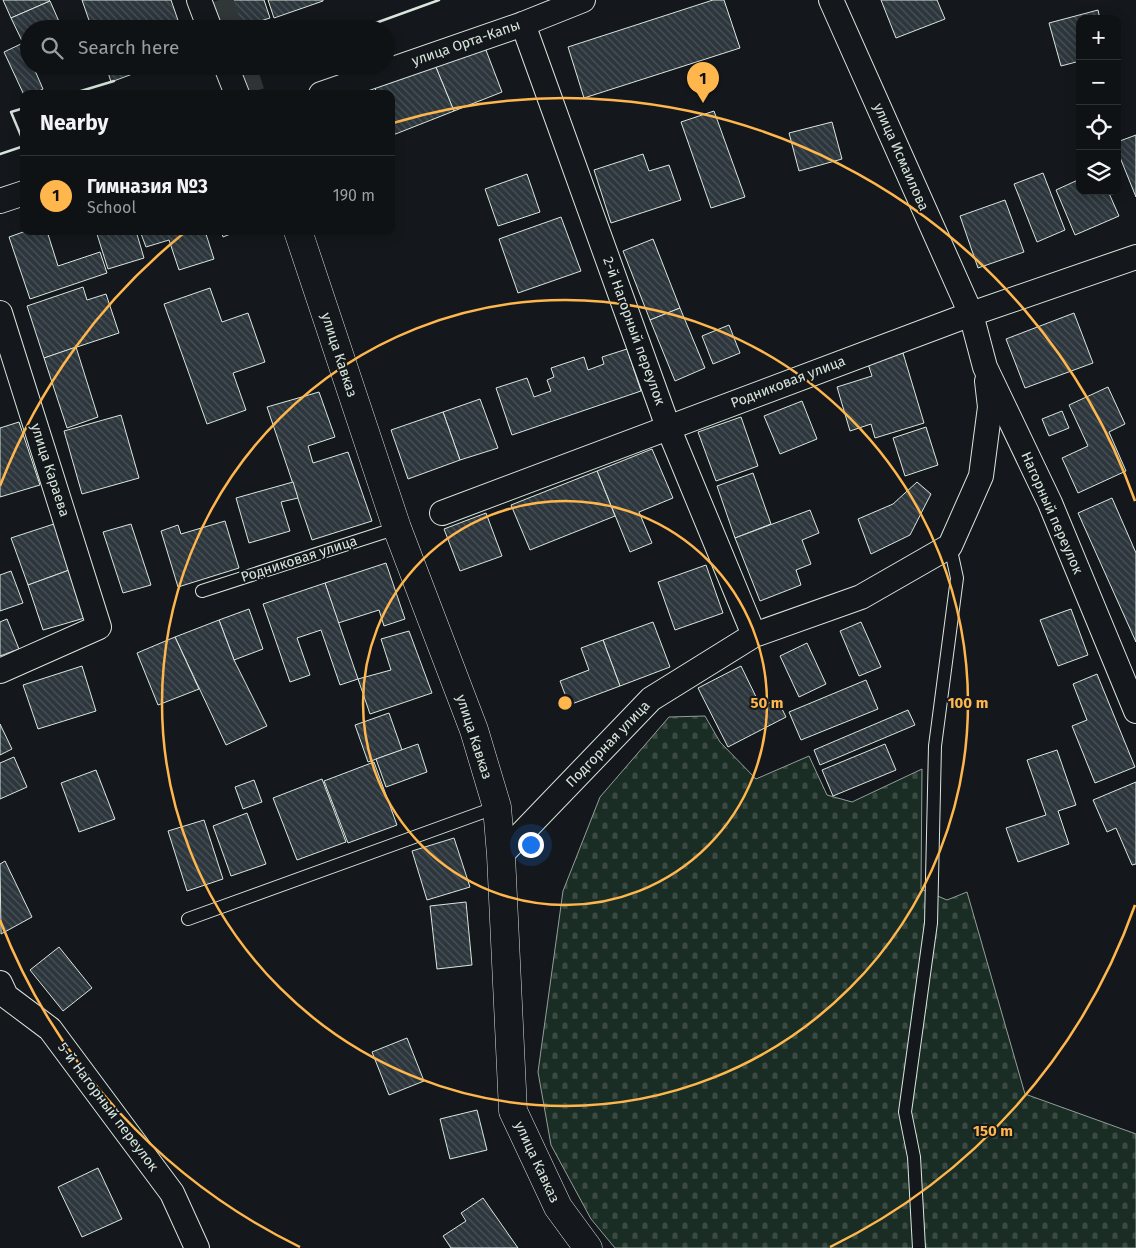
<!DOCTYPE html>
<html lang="en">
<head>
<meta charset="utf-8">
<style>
  :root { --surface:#0f1215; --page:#1d2022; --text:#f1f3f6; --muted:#9b9ea0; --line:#2f3234; --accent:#ffb74d }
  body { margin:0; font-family:"Fira Sans",sans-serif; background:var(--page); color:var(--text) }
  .controls { position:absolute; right:15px; top:15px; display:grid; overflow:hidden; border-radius:10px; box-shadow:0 2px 12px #0003 }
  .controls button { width:45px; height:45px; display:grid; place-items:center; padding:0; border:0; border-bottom:1px solid var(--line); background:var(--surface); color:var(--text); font:25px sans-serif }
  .you { position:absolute; left:530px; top:844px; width:18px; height:18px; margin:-12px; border:4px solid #fff; border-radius:50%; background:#1a73e8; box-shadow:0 0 0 8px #1a73e833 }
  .badge { display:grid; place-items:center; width:32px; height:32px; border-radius:50%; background:var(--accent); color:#111; font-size:16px; font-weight:700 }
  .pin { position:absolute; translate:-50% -41px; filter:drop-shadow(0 1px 2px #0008) }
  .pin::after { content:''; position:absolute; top:26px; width:18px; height:15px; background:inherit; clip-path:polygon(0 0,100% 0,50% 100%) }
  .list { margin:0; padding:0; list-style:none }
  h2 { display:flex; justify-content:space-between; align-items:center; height:65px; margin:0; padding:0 20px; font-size:21px }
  h2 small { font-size:16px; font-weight:400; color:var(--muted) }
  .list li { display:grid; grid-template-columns:32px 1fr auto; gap:15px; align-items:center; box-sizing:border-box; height:80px; padding:0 20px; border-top:1px solid var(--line) }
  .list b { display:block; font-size:19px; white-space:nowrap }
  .list p { margin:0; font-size:16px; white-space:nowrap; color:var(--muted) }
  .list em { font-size:16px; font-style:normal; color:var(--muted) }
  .icon { flex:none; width:28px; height:28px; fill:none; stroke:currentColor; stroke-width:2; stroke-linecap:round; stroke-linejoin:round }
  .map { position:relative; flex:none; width:1136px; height:1248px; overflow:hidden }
  .search { position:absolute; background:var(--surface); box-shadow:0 2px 12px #0003; left:20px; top:20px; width:375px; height:55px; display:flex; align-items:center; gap:12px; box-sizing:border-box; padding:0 18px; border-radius:28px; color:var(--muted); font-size:19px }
  .panel { position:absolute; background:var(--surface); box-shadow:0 2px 12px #0003; left:20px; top:90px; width:375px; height:145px; border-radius:10px }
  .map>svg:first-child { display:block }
  .cemetery { fill:url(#cemetery-stones); stroke:#939e99 }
  .building { fill:url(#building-back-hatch); stroke:#d8e6dc }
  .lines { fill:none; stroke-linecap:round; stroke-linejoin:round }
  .trunk-tunnel { stroke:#313739; stroke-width:28; stroke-dasharray:28 14; stroke-linecap:butt }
  .service-casing { stroke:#d8e6dc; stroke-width:14 }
  .minor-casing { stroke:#d8e6dc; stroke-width:26 }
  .trunk-casing { stroke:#d8e6dc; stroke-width:29 }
  .service { stroke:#14181c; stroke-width:12 }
  .minor { stroke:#14181c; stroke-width:24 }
  .trunk { stroke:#14181c; stroke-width:28 }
  .wall { stroke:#d8e6dc; stroke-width:2.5 }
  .ring { fill:none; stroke:#ffb74d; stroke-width:2.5 }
  .labels { text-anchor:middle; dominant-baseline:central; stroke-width:4; stroke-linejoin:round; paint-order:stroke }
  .street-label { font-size:14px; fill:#d8e6dc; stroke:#14181c }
  .centre { fill:#ffb74d; stroke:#14181c; stroke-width:2.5 }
  .ring-label { font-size:15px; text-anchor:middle; font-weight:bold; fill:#ffb74d; stroke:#14181c; stroke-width:4; stroke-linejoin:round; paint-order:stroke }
</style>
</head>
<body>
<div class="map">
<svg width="1136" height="1248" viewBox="0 0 1136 1248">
  <defs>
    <pattern id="cemetery-stones" width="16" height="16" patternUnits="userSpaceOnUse" patternTransform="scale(1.25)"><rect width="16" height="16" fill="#1a2d24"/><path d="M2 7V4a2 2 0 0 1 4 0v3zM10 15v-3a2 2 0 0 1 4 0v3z" fill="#3b4b43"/></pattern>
    <pattern id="building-back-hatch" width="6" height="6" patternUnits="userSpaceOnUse" patternTransform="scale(1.25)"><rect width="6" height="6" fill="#2c363c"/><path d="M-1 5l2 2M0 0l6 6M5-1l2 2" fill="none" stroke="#4a5358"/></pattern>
  </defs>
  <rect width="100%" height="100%" fill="#14181c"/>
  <!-- cemetery -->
  <path class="cemetery" d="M705,716L720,742L756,779L809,756L827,795L852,802L922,769L921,889L947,900L967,892L1025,1094L1136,1134V1248H615L591,1219L551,1145L538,1072L563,891L600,797L669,717Z"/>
  <!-- building -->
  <g class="building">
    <path d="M3,0H49L50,1L11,18Z"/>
    <path d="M82,0H171L181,29H92Z"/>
    <path d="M232,0H264L270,18L241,27Z"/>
    <path d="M268,0H323V1L274,18Z"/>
    <path d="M713,0H724L740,48L584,98L568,47Z"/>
    <path d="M881,0H937L945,19L896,38Z"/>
    <path d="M50,1L61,26L55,29H29V40L23,43L11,18Z"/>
    <path d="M1098,10L1100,19H1080V61L1061,66L1049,23Z"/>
    <path d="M23,43L29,57V66H33L43,89L33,94L24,95L4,52Z"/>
    <path d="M484,45L502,92L454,111L435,65Z"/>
    <path d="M435,65L454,111L393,135L391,130V94H377L375,88Z"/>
    <path d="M106,66H154L111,82Z"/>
    <path d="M714,111L745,197L711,208L681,122Z"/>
    <path d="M832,122L842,159L799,171L789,133Z"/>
    <path d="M1136,135V197L1117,150V142Z"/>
    <path d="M643,154L649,171L669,165L681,200L611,223L594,170Z"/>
    <path d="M1043,173L1065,230L1037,242L1014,184Z"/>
    <path d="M527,174L540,212L498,226L485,189Z"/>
    <path d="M1080,179V191H1108L1119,216L1075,235L1056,190Z"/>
    <path d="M1005,200L1024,252L978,268L960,216Z"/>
    <path d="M561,217L581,271L518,293L499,239Z"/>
    <path d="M26,231H47L58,266L100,252L107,273L30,299L9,237Z"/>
    <path d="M96,231H136L144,258L108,269Z"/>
    <path d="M140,231H205L214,259L179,270L169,240L146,247Z"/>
    <path d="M221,231H238L223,237Z"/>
    <path d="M653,239L680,308L650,320L623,251Z"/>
    <path d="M83,287L87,300L106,294L119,333L44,358L27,306Z"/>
    <path d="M210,288L222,322L248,313L265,362L233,373L246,410L207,424L164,304Z"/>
    <path d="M680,308L705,368L675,381L650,320Z"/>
    <path d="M1074,313L1093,363L1025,388L1006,339Z"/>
    <path d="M729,325L740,353L713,364L702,336Z"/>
    <path d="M76,347L98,417L67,428L44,358Z"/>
    <path d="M627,349L641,391L512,435L496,388L527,378L534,397L551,391L547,380L554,377L551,368L584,357L588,370L604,364L602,357Z"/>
    <path d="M903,353L924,423L875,438L871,424L850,431L837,387L872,376L868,364Z"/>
    <path d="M1108,387L1125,424L1109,432L1126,471L1078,493L1062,458L1088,446L1069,405Z"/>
    <path d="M319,392L335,437L308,446L313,463L348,452L372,521L312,540L267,407Z"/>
    <path d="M480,399L498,448L460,460L443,412Z"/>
    <path d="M802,401L817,439L780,454L764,416Z"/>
    <path d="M1062,411L1069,428L1049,436L1042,419Z"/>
    <path d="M443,412L460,460L408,479L391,430Z"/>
    <path d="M121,415L139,478L82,494L64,431Z"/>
    <path d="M741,417L758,466L716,481L698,432Z"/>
    <path d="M19,422L40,485L0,497V428Z"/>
    <path d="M926,427L938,465L905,476L893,438Z"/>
    <path d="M652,449L673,498L639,512L652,543L630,552L597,471Z"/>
    <path d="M597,471L615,516L530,550L511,505Z"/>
    <path d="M753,473L771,524L735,538L717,486Z"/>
    <path d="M293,482L298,498L281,502L290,531L249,543L236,498Z"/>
    <path d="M917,482L931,494L910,535L871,554L858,519L893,504Z"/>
    <path d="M1112,498L1136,553V642L1078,513Z"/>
    <path d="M810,510L819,533L802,540L811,564L796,570L801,585L760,601L735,538Z"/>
    <path d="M486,513L502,556L460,571L444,529Z"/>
    <path d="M225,521L239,568L178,587L161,531L178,525L181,534Z"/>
    <path d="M57,523L72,569L28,585L11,538Z"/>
    <path d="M131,524L151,585L123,593L103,532Z"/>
    <path d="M386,563L405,619L384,626L379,610L338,623L325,583Z"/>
    <path d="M706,565L723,613L675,630L658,582Z"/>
    <path d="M72,569L88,617L43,630L28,585Z"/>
    <path d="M11,571L23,603L0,611V575Z"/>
    <path d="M325,583L358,679L340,685L321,630L297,638L310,675L290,682L263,604Z"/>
    <path d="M249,609L263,649L234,660L219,620Z"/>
    <path d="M1071,609L1088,655L1058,666L1040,620Z"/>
    <path d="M7,619L19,649L0,656V622Z"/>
    <path d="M219,620L234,660L267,726L226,745L175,637Z"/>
    <path d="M653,622L670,667L620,686L603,640Z"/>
    <path d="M861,622L881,667L859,676L840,631Z"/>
    <path d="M409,631L432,693L370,714L358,679L391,670L381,639Z"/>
    <path d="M175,637L199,689L158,705L137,653Z"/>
    <path d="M603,640L620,686L569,705L560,681L589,670L581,648Z"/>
    <path d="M807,643L826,684L799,697L780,656Z"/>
    <path d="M82,666L96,711L38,729L23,685Z"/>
    <path d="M741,666L761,707L777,699L786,717L728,747L698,688Z"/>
    <path d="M1097,674L1135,767L1095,783L1072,726L1087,720L1073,684Z"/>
    <path d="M866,680L878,709L801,740L789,712Z"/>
    <path d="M908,710L915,725L820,765L814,750Z"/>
    <path d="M389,713L402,750L368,762L355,725Z"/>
    <path d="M0,724L12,749L0,755Z"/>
    <path d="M418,744L427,772L386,787L376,759Z"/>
    <path d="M885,744L896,770L833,796L822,770Z"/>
    <path d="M1057,750L1076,805L1058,811L1069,844L1018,862L1006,828L1046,815L1027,760Z"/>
    <path d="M14,757L27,787L0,799V763Z"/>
    <path d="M374,762L397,825L348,843L324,781Z"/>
    <path d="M96,770L115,819L79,832L61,783Z"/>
    <path d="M322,779L346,842L297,860L273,798Z"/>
    <path d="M254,780L262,802L243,809L235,787Z"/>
    <path d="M1136,782V864L1132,865L1116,828L1107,832L1093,800Z"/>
    <path d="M247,813L266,864L231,876L213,826Z"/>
    <path d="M204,820L223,879L187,891L168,831Z"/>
    <path d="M454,838L470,887L427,900L412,851Z"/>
    <path d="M5,861L32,917L1,934L0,864Z"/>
    <path d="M466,902L472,965L437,969L430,906Z"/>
    <path d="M59,947L92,988L63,1011L30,970Z"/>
    <path d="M407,1038L424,1081L389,1095L372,1052Z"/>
    <path d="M477,1110L487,1150L450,1159L440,1119Z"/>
    <path d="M98,1168L122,1219L82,1237L58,1187Z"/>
    <path d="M483,1198L518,1248H451L443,1236L466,1221L461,1213Z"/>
  </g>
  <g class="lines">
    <!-- trunk-tunnel -->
    <g class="trunk-tunnel">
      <path d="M219,0L229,29"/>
      <path d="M242,66L251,94"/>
    </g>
    <!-- service casing -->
    <g class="service-casing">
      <g id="service">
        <path d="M202,591L397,528"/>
        <path d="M188,919L497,807"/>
        <path d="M919,1248L914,1157L905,1112L931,923L935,746L957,578L950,546"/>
      </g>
    </g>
    <!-- minor casing -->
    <g class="minor-casing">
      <g id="minor">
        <path d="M199,0L210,29"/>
        <path d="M831,0L971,314L985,367L1050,503L1136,711"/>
        <path d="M523,24L668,427L754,635"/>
        <path d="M226,66L237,94"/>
        <path d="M321,94L523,24L583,0"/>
        <path d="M0,201L24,193"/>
        <path d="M0,313L99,627L0,671"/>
        <path d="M442,513L971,314L1136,257"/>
        <path d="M501,855L651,699L754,635L861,597L950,546L981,476L990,407L987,381"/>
        <path d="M0,983L6,996L50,1029L172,1193L197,1248"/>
      </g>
    </g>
    <!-- trunk casing -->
    <g class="trunk-casing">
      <path id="trunk" d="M298,231L397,528L474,730L497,807L501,855L513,1111L558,1207L588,1248"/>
    </g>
    <!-- service -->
    <use href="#service" class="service"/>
    <!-- minor -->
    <use href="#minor" class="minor"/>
    <!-- trunk -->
    <use href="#trunk" class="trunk"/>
    <!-- wall -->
    <g class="wall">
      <path d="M359,29L439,0"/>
      <path d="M71,94L114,81"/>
      <path d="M24,108L11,112L24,143"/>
      <path d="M0,154L24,146"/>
    </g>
  </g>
  <!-- distance rings -->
  <g class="ring">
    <circle cx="565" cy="703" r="202"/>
    <circle cx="565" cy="703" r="403"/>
    <path d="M1135 905A605 605 0 0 1 830 1247M300 1247A605 605 0 0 1 0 920M0 486A605 605 0 0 1 184 233M393 123A605 605 0 0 1 1135 501"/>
  </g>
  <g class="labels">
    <!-- street labels -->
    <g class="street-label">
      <text transform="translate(466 43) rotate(-19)">улица Орта-Капы</text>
      <text transform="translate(901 157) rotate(66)">улица Исмаилова</text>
      <text transform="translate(634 331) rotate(70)">2-й Нагорный переулок</text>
      <text transform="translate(339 355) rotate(72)">улица Кавказ</text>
      <text transform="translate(788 382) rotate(-21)">Родниковая улица</text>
      <text transform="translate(50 470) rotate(72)">улица Караева</text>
      <text transform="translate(1052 513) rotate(66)">Нагорный переулок</text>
      <text transform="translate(299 559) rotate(-18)">Родниковая улица</text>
      <text transform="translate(474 737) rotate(72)">улица Кавказ</text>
      <text transform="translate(608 744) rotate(-46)">Подгорная улица</text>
      <text transform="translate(108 1107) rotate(53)">5-й Нагорный переулок</text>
      <text transform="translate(537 1162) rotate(65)">улица Кавказ</text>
    </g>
  </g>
  <circle cx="565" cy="703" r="8" class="centre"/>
  <g class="ring-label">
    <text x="767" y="708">50 m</text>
    <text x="968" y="708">100 m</text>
    <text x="993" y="1136">150 m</text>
  </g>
</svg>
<div class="controls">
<button>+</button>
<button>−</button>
<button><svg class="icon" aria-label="locate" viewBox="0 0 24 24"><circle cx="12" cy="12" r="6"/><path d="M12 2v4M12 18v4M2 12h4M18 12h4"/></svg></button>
<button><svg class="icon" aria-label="layers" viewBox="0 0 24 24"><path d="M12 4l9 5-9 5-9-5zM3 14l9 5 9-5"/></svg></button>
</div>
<div class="you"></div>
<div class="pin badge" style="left:703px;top:103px">1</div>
<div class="search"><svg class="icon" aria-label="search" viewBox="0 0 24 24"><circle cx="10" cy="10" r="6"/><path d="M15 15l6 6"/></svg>Search here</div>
<section class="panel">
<h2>Nearby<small></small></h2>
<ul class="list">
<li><span class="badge">1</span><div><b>Гимназия №3</b><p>School</p></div><em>190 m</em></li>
</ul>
</section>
</div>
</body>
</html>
